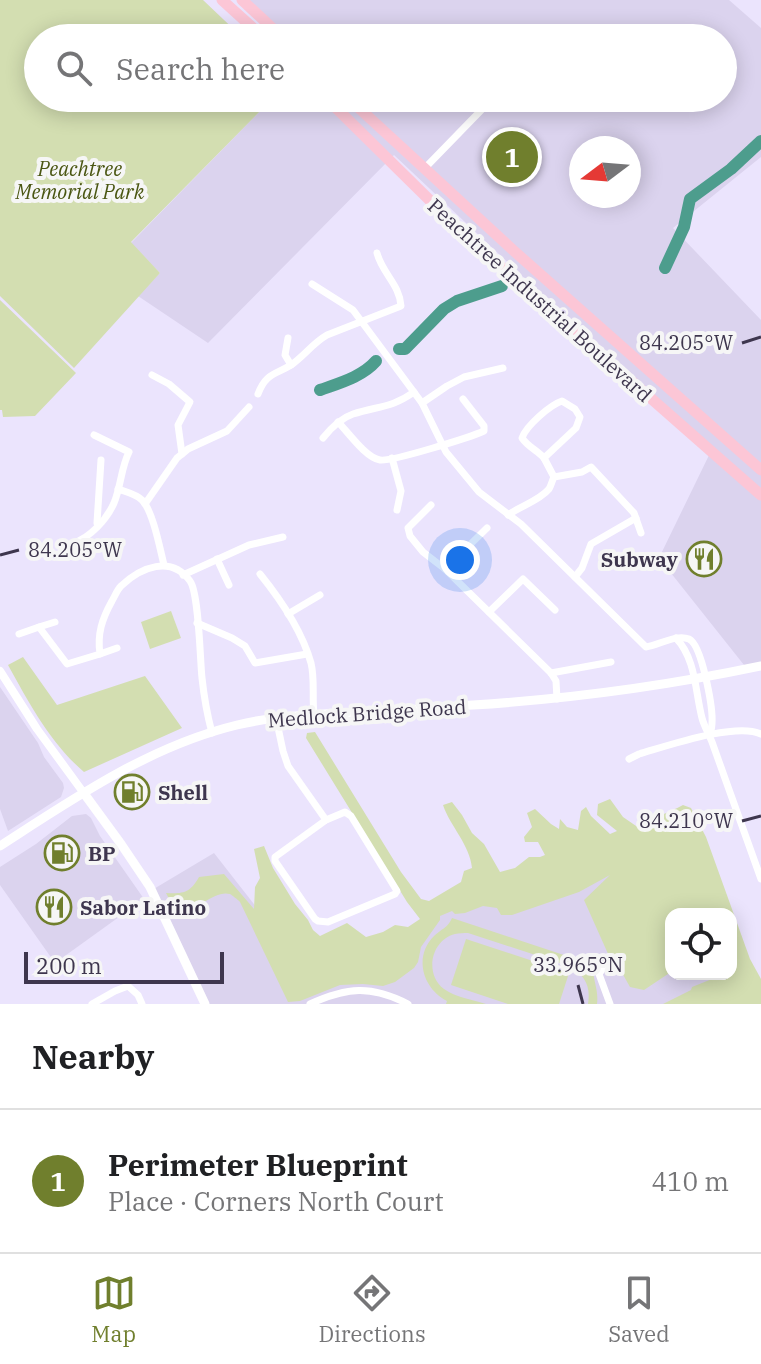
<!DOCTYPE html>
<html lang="en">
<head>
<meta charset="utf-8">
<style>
  :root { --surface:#fff; --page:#f6f6f6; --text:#202124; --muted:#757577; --line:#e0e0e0; --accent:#707f2d }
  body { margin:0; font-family:"IBM Plex Serif",serif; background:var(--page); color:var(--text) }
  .controls { position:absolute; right:24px; bottom:24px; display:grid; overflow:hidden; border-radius:16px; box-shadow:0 4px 20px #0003 }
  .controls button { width:72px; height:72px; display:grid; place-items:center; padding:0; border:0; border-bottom:2px solid var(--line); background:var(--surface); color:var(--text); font:40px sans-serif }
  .compass { position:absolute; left:569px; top:136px; width:72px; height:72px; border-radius:50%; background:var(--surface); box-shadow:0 4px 20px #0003; rotate:254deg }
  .scale { position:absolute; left:24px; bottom:20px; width:200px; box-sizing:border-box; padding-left:8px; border:4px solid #3e364e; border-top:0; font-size:22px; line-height:28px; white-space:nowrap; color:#3e364e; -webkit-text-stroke:6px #f6f6f6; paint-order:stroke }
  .you { position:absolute; left:460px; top:560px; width:28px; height:28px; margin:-20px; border:6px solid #fff; border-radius:50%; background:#1a73e8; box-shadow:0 0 0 12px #1a73e833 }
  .badge { display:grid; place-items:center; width:52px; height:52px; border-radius:50%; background:var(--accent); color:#fff; font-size:26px; font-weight:700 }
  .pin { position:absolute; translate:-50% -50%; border:4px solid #fff; box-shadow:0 2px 8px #0006 }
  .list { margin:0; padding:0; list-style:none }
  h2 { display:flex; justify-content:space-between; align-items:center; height:104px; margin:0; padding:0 32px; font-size:34px }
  h2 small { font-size:26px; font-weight:400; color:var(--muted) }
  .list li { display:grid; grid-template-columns:52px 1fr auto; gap:24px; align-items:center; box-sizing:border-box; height:144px; padding:0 32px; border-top:2px solid var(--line) }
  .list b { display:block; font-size:30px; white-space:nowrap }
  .list p { margin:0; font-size:26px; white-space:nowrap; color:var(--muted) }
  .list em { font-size:26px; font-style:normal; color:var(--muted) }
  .icon { flex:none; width:44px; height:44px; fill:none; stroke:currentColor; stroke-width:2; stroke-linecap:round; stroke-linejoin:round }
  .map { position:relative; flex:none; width:761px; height:1004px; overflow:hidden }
  .search { position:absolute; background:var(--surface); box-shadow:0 4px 20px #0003; left:24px; right:24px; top:24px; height:88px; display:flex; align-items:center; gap:20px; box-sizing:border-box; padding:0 28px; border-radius:44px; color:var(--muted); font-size:30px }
  .sheet { height:248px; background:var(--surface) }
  nav { display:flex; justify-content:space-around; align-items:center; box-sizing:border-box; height:112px; border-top:2px solid var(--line); background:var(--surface); font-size:22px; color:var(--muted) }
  nav a { display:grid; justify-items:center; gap:4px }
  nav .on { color:var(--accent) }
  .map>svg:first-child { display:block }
  .built { fill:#dbd3ee; fill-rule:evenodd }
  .green { fill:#d3deb1 }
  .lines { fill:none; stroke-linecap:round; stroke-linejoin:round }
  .river { stroke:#4d9d8d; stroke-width:12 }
  .minor { stroke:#fff; stroke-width:7 }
  .tertiary { stroke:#fff; stroke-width:8 }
  .secondary { stroke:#fff; stroke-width:9 }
  .trunk { stroke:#fcc6d6; stroke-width:11 }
  .ticks { fill:none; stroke:#3e364e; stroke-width:3 }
  .labels { text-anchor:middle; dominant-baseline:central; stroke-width:8; stroke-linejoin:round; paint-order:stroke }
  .park-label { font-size:20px; font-style:italic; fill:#4a5612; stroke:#f6f6f6 }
  .street-label { font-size:20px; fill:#3e364e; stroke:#f6f6f6 }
  .poi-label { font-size:20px; font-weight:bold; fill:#3e364e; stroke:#f6f6f6; text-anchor:start }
  .ticks-label { font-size:20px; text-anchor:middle; fill:#3e364e; stroke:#f6f6f6; stroke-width:8; stroke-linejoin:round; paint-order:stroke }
</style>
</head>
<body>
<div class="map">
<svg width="761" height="1004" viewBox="0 0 761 1004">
  <rect width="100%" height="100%" fill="#ebe4fd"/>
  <!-- built -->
  <g class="built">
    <path d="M242,0H729L761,28V157L673,228L761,320V668L744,665L659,558L713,447L555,307L394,155L208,343L138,296L160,273L131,243L273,98H723V38H292ZM581,148H629V196H581Z"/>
    <path d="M0,687L38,743L44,757L63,783L64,788L61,797L8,831L0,809Z"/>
    <path d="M86,814L91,818L100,836L144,899L55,963L0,885V867L36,844L72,816Z"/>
    <path d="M651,849L720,914H671V974H731L754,1004H205L152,890L214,853L278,935L305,981L440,912Z"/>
  </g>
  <!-- green -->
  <g class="green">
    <path d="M0,0H203L243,38H38V98H273L131,242L160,273L74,368L0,296Z"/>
    <path d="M0,300L76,373L35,416L3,417L2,410H0Z"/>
    <path d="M171,611L181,638L150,649L141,622Z"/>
    <path d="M23,657L57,705L145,676L182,728L84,772C51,744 29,703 8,665Z"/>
    <path d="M315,732L401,872L421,899L429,901L461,882L464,871L472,868C470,845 450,826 443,805L452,802L462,815L472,833L484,844L500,872L515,868L529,857H540L545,855L538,842H525L524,837L532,827L527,813L535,809L551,824L559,829L560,819L567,827L578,830L581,811L586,807L591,816L610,834L617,831L597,815L598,804L610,799L623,817L639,828C651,818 668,813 683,805L691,808L706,837L750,959L761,979V1004H663L691,990L692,987L722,975L726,980L725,974H731V914H671V972L644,990L630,987L612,955L609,956L584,900L610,875L579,892L512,915H501L497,908L483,906L465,913L455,914L452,911L440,916V920L421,947L418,962L414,968L395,982L383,986L363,984L340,985L300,1001L288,1002L240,902C238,900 232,895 230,894C208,888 185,932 166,893C183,894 190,893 199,877L224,874L254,909L255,887L260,878L254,849L264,846L273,868L295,904L308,920L313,930L320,936L347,923L366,937L383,932L395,925L408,927L420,919L407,902L306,738L307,733Z"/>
    <path d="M452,918L594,965C591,977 599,988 597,1004H588C591,986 585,975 569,966L468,933C464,933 459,933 455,934C431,940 424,974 444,989C455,997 473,1000 486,1004H446L447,1001C423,989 413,957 434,936C441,929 448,928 452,918Z"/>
    <path d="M466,939L569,973L559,1004H508L451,985Z"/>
  </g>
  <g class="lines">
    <!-- river -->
    <g class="river">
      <path d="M665,268L684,227L690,199L731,169L761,141"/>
      <path d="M399,349H405L444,309L457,301L502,286"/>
      <path d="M320,390C339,383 362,377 376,361"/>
    </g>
    <!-- minor -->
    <g class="minor">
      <path d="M637,98L647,108"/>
      <path d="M424,169L493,98"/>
      <path d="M312,284L353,310L422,403L446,452L479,492L521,524L646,647C659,645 676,634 689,639C702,645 713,708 712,723C712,727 711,731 710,735"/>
      <path d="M288,338L285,355L291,365"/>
      <path d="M258,394C266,373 275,375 291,365C304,356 313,343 327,335L401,306C400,285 382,273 377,253"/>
      <path d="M562,401L575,409L580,417L576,428L544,458C537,450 528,447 522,438C526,426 550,405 562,401Z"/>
      <path d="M422,403L447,386L464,377L503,368"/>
      <path d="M338,422C348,432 366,458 380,460C391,462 471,437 484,431V426L463,399"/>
      <path d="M323,438C331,428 341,418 353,414C378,406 392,408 414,392"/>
      <path d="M182,454L188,449L227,431L249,407"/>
      <path d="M392,458L401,491L397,510"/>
      <path d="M544,458L554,477"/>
      <path d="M118,489C126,492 136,494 142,500C153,511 160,549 164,565"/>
      <path d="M145,504L177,458L182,454L178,425L190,402L169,384L152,375"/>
      <path d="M431,505L408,528L410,536L423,552L445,569L551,673L556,681L557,699"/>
      <path d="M508,515C520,506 539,501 549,489C551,486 552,481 554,477L582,472L591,467L634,513L641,533"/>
      <path d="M97,523L101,460"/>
      <path d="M73,543C90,538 107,519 114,503C121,486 121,468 129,452L94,435"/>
      <path d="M217,559L229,585"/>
      <path d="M445,569L487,528"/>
      <path d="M260,574C281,600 302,631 311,663C315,679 312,698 314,714"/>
      <path d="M183,575L249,545L283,537"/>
      <path d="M575,577L582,568L591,544L636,518"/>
      <path d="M489,612L523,579L555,610"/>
      <path d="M288,614L320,595"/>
      <path d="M197,623L232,638L245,646L255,663L307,654"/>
      <path d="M39,627L55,622"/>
      <path d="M19,634L39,627L67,664L100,654C97,634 102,619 112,601C115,596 117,590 121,586C141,567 171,555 190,581C199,593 200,660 202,678C204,697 207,714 212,733"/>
      <path d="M676,638C696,659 695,691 702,718C704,726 709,734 712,742L761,879"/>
      <path d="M100,654L117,648"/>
      <path d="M551,673L611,662"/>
      <path d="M276,718L283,751L288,766L326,820"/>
      <path d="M629,759L639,754C667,746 736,722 761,734"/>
      <path d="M345,812L351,816L397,891L395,894L328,922L318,921L315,919L275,861V857L326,820Z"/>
      <path d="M604,967L599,974L610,1004"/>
      <path d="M92,1004L115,991L128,986L138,995L142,1004"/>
      <path d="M310,1004C347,987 371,985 408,1004"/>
    </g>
    <!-- tertiary -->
    <path class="tertiary" d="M0,671L37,729L83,792"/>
    <!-- secondary -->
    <g class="secondary">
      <path d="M83,792L121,844L150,887L205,1004"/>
      <path d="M0,846C74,798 150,746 237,725C283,714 329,714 376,712C408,710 440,707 473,705C570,699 666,686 761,666"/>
    </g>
    <!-- trunk -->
    <g class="trunk">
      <path d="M222,0L264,38"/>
      <path d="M242,0L283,38"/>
      <path d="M326,98L464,234L761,495"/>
      <path d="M348,98L514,251L761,470"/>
    </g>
  </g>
  <!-- ticks -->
  <path class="ticks" d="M742,343L761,337M0,555L19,550M742,821L761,816M578,985L583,1004"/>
  <!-- icons -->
  <defs>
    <g id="restaurant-ring" transform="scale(1.8)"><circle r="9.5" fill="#f6f6f6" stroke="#707f2d" stroke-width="1.5"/><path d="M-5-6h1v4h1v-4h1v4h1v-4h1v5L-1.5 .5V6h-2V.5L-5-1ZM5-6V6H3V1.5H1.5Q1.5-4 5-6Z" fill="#707f2d"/></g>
    <g id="fuel-ring" transform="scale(1.8)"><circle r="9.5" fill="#f6f6f6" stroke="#707f2d" stroke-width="1.5"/><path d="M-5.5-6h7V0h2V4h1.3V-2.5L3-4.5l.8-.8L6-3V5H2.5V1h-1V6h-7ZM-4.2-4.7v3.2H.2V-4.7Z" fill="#707f2d"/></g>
  </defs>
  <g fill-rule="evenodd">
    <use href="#restaurant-ring" x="704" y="559"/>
    <use href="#fuel-ring" x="132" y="792"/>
    <use href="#fuel-ring" x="62" y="853"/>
    <use href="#restaurant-ring" x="54" y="907"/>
  </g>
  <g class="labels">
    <!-- park labels -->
    <g class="park-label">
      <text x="80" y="168">Peachtree<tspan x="80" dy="23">Memorial Park</tspan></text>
    </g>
    <!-- street labels -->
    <g class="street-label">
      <text transform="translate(540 300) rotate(42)">Peachtree Industrial Boulevard</text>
      <text transform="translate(367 713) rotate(-4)">Medlock Bridge Road</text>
    </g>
    <!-- poi labels -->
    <g class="poi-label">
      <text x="678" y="559" text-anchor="end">Subway</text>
      <text x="158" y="792">Shell</text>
      <text x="88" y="853">BP</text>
      <text x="80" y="907">Sabor Latino</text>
    </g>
  </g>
  <g class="ticks-label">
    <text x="686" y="350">84.205°W</text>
    <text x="75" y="557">84.205°W</text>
    <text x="686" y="828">84.210°W</text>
    <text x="578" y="972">33.965°N</text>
  </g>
</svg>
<div class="controls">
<button><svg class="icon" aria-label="locate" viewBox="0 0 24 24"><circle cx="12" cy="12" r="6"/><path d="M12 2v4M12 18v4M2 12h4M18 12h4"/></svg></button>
</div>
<svg class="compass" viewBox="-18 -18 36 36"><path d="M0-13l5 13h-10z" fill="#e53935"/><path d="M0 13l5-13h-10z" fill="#757577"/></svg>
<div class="scale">200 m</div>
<div class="you"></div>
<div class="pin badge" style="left:512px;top:157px">1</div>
<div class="search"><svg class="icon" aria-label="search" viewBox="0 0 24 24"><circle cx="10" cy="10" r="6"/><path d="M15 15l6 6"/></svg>Search here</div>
</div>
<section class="sheet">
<h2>Nearby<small></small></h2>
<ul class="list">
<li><span class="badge">1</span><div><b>Perimeter Blueprint</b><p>Place · Corners North Court</p></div><em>410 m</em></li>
</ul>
</section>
<nav>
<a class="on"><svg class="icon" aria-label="map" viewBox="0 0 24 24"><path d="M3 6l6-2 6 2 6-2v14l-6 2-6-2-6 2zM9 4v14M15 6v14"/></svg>Map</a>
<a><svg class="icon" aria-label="directions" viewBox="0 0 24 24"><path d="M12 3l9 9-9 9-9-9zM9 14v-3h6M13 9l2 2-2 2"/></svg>Directions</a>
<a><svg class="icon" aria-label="saved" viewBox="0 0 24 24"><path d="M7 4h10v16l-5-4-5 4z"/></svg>Saved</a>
</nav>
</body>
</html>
